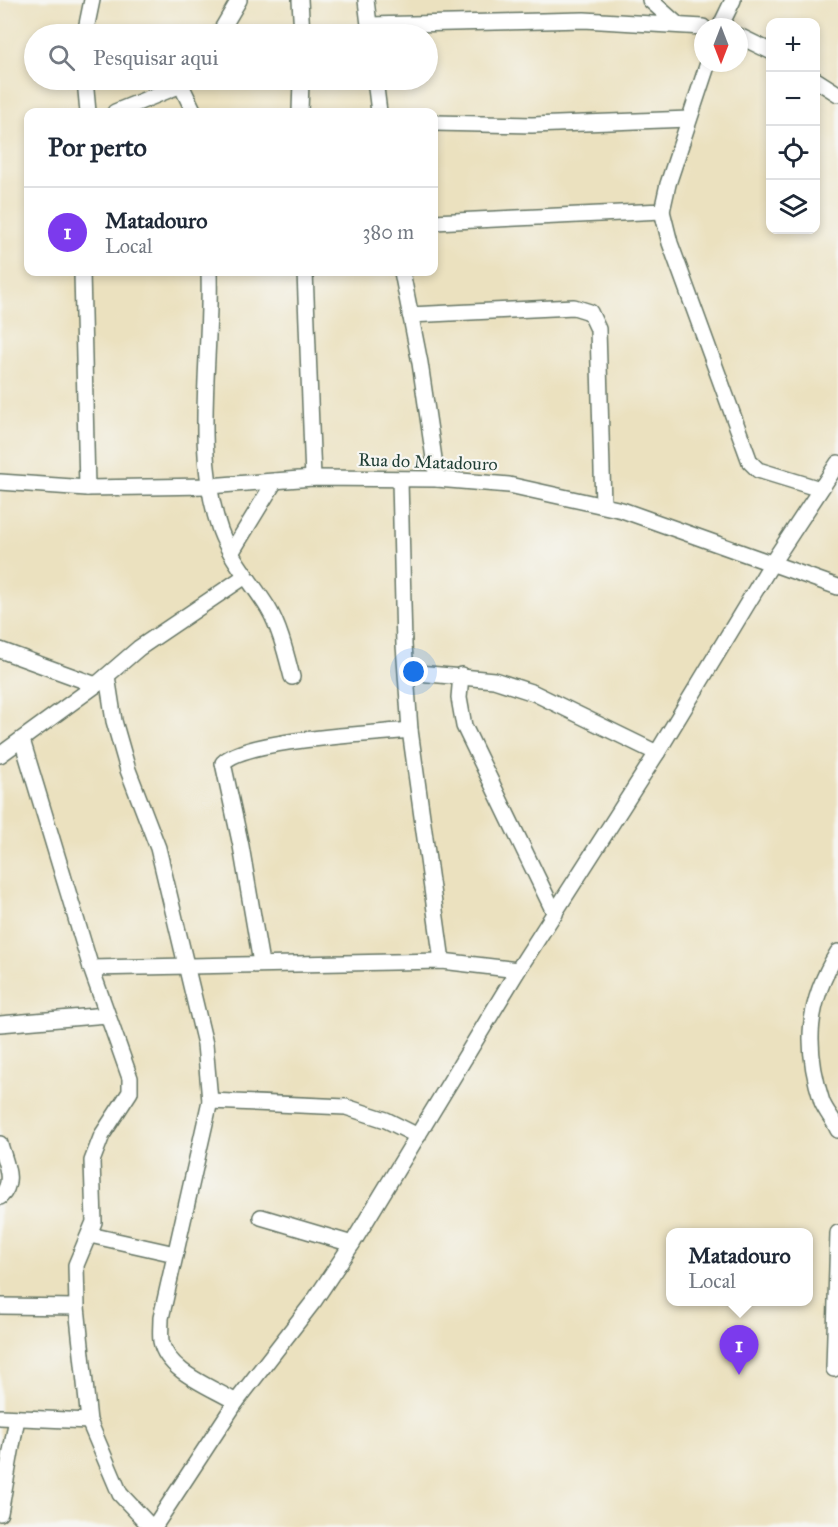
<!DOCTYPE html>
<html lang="pt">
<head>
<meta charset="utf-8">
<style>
  :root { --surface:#fff; --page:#f6f6f7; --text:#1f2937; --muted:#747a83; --line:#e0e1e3; --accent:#7c3aed }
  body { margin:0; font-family:"IM FELL Great Primer",serif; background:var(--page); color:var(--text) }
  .controls { position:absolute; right:18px; top:18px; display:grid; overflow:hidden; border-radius:12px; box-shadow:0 3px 9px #0003 }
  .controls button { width:54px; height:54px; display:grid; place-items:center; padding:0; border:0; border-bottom:2px solid var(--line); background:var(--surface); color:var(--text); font:30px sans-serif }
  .compass { position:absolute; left:694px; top:18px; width:54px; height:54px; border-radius:50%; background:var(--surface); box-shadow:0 3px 9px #0003; rotate:180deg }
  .you { position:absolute; left:414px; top:672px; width:21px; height:21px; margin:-15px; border:4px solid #fff; border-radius:50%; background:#1a73e8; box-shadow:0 0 0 9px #1a73e833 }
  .badge { display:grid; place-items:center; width:39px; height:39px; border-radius:50%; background:var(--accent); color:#fff; font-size:20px; font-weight:700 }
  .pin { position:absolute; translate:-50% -50px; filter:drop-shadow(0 2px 3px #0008) }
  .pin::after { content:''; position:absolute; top:32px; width:21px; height:18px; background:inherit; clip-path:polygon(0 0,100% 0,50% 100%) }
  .popup { position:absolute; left:666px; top:1228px; width:147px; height:78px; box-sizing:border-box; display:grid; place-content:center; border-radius:12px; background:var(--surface); filter:drop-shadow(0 2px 4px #0005); font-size:20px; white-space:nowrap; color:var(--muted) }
  .popup b { font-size:22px; color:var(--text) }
  .popup::after { content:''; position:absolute; left:50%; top:100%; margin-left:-12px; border:12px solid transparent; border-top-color:var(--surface) }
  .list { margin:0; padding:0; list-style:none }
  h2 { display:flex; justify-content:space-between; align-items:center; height:78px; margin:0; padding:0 24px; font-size:26px }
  h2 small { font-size:20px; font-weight:400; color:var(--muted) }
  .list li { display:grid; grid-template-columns:39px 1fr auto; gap:18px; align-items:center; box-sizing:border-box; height:90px; padding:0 24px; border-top:2px solid var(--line) }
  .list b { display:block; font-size:22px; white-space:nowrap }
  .list p { margin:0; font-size:20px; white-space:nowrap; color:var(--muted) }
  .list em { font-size:20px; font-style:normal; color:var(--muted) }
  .icon { flex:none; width:33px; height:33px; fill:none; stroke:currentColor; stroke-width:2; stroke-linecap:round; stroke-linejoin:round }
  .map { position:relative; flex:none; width:838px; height:1527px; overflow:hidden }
  .search { position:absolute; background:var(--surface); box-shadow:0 3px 9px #0003; left:24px; top:24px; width:414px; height:66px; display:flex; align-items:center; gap:15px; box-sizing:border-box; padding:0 21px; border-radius:33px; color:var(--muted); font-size:22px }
  .panel { position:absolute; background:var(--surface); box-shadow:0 3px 9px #0003; left:24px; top:108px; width:414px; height:168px; border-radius:12px }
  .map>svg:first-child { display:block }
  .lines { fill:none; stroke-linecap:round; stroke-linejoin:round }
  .minor-casing { stroke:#667665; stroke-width:18 }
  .minor { stroke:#fff; stroke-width:15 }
  .labels { text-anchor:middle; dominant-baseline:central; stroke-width:4.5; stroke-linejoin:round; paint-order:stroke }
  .street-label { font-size:18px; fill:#1f3d34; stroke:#f6f6f2 }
</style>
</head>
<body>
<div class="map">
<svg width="838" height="1527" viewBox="0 0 838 1527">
  <rect width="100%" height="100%" fill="#f6f6f2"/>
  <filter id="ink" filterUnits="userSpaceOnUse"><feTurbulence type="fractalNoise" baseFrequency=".0167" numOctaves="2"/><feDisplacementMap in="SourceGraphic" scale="12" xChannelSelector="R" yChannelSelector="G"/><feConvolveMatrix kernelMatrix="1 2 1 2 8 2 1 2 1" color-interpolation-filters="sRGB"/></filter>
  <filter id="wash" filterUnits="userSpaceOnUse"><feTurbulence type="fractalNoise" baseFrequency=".008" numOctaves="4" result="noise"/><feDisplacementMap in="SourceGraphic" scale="24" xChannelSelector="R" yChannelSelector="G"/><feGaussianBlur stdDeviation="1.35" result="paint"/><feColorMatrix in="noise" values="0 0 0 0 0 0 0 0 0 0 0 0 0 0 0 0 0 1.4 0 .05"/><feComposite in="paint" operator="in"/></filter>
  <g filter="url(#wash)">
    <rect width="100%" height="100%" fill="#ebe1bf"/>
  </g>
  <g filter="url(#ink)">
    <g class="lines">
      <!-- minor casing -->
      <g class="minor-casing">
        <g id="minor">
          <path d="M300,0L302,34"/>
          <path d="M366,0L370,33"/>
          <path d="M650,0L678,25"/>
          <path d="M369,25L584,20L703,27"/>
          <path d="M720,27L733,0"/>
          <path d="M85,34L92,0"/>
          <path d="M219,34L239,0"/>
          <path d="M739,36L770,51"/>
          <path d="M85,80L88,112"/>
          <path d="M375,80L379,112"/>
          <path d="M816,80L838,94"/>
          <path d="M181,85L194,112"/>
          <path d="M115,112L181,85L185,80"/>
          <path d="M300,112L301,80"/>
          <path d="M434,123L532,125L689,119"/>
          <path d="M662,211L670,243L750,462L758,470L820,489"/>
          <path d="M434,222L662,211L668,184L708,63"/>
          <path d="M82,272L87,488"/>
          <path d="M209,272C212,356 192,449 220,530C231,560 252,582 268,608C280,628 286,654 292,677"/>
          <path d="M305,272L313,478"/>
          <path d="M402,272L420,363L437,479"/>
          <path d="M410,315L574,307L590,312L598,329L603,505"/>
          <path d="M400,480L404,645L410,730L442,961"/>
          <path d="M0,482L87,488L209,486L313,478L437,479L509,485L622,510L838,587"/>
          <path d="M231,553L275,481"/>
          <path d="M0,650L96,685"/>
          <path d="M407,672L494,680L534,693L657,753"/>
          <path d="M461,675L459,698L464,726L555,914"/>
          <path d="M107,676L114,721L128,770L158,848L205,1044L210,1101L161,1318C161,1325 160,1334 161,1341C167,1372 212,1387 236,1402"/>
          <path d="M22,740L91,968L130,1078V1092L102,1135L92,1161L94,1222L76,1265L77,1307L89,1421L120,1494L151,1527"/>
          <path d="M0,755L96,685L139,648L244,577"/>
          <path d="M838,952C807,1002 804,1046 822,1102C826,1112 834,1120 838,1130"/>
          <path d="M261,963L241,846L223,763C244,739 373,734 410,730"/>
          <path d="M91,968L442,961L518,970"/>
          <path d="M0,1024L107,1015"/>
          <path d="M210,1101L346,1107L386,1120L418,1136"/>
          <path d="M0,1144C5,1163 16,1182 0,1197"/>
          <path d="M261,1217L352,1244"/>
          <path d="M90,1235L175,1254"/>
          <path d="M0,1306L77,1307"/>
          <path d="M834,1369L838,1233"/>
          <path d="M0,1417L89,1421"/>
          <path d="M0,1513L17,1418"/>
          <path d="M154,1527L236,1402L314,1301L352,1244L518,970L657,753L772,563L838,463"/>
        </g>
      </g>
      <!-- minor -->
      <use href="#minor" class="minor"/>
    </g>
  </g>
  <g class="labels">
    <!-- street labels -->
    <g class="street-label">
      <text transform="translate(428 462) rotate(2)">Rua do Matadouro</text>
    </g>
  </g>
</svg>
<div class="controls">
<button>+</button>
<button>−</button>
<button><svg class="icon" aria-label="locate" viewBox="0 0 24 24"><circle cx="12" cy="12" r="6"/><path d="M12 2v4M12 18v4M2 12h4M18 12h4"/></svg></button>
<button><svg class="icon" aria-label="layers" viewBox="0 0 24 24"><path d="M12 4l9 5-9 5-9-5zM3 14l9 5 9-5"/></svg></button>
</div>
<svg class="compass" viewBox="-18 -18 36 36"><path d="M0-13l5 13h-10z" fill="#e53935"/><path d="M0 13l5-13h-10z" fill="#747a83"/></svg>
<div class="you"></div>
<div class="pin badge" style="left:739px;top:1375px">1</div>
<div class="popup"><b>Matadouro</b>Local</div>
<div class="search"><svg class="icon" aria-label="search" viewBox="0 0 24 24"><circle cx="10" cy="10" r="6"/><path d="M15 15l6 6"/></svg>Pesquisar aqui</div>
<section class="panel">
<h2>Por perto<small></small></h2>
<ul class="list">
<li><span class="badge">1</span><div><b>Matadouro</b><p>Local</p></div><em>380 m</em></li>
</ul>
</section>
</div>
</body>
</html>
